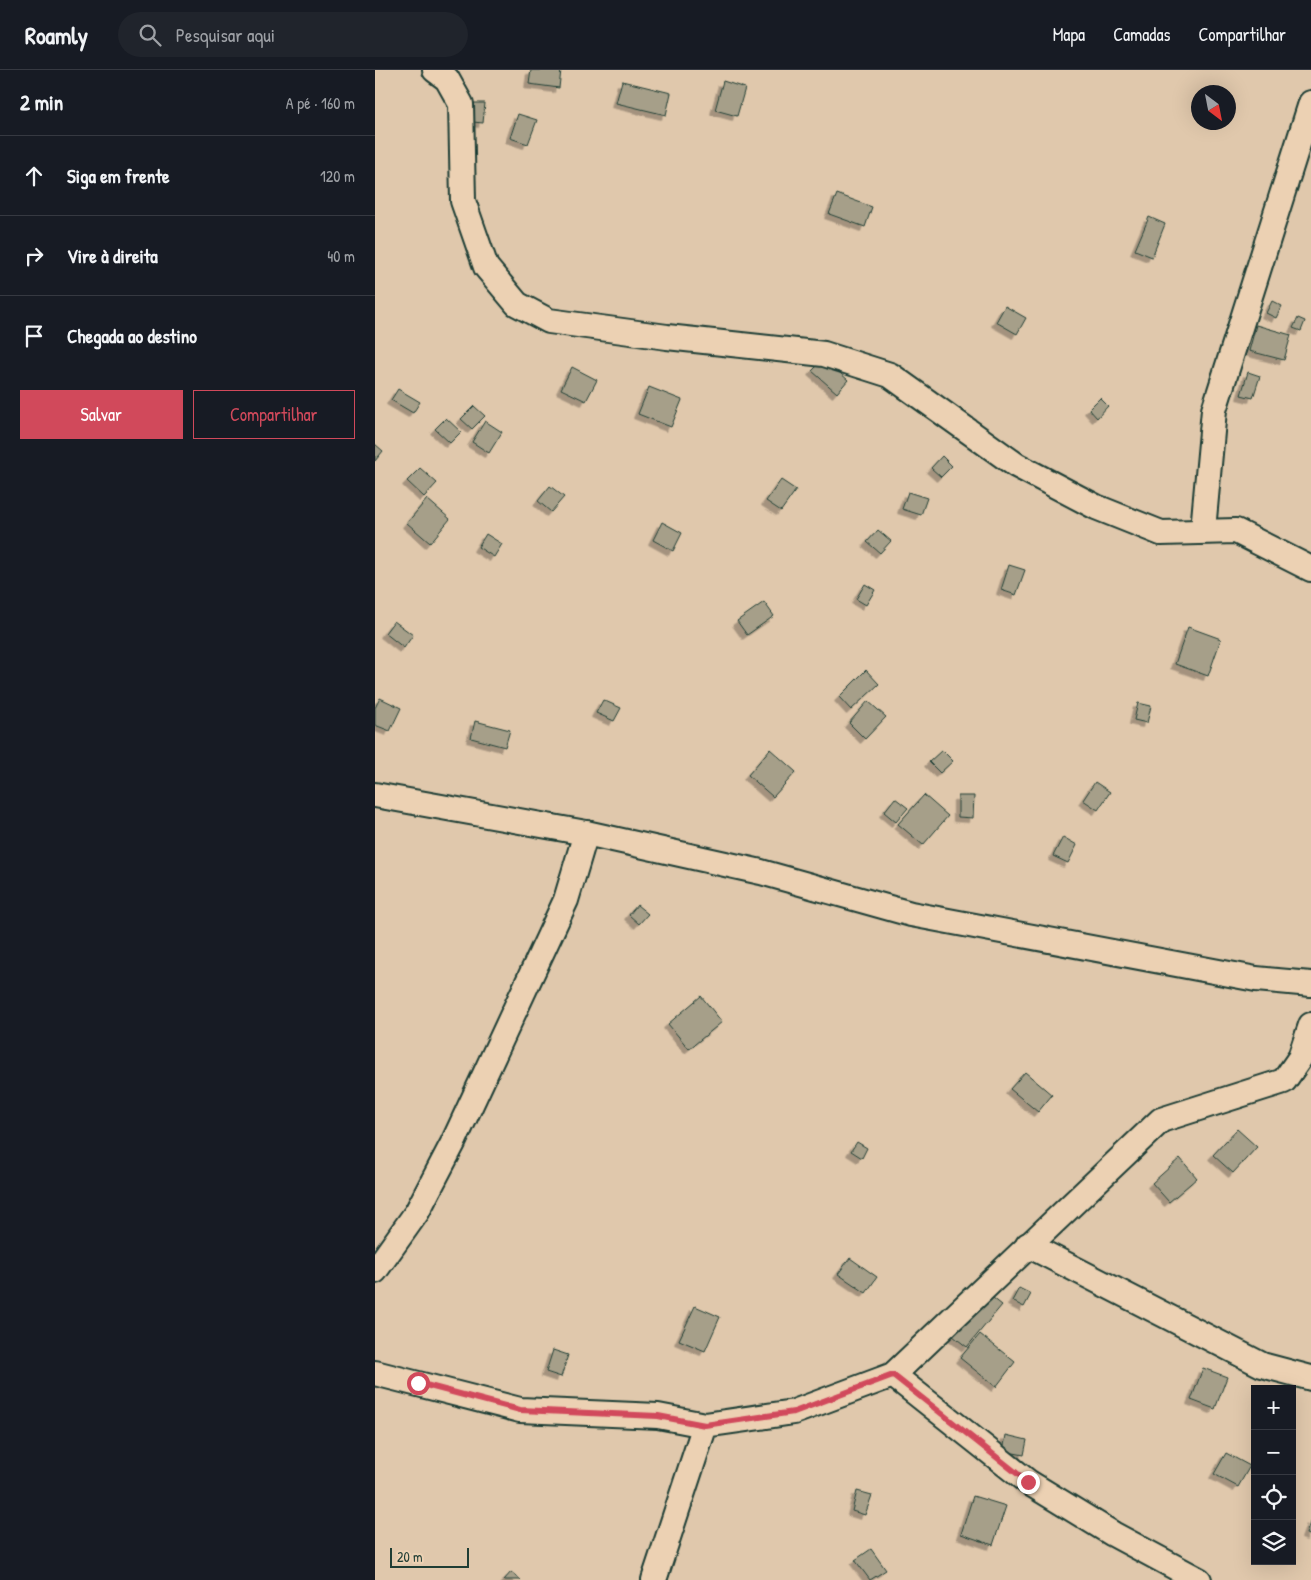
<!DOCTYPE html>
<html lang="pt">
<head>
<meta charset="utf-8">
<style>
  :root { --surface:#171b24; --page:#20242c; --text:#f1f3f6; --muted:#9ea1a6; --line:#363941; --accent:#d1495b }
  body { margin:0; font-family:"Patrick Hand",sans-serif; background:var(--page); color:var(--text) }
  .controls { position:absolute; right:15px; bottom:15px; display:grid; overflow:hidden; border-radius:0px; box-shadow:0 5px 20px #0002 }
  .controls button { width:45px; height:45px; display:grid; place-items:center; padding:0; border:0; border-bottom:1px solid var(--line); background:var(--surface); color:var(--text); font:25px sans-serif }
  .compass { position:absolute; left:816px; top:15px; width:45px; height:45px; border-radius:50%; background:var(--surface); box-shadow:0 5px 20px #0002; rotate:148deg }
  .scale { position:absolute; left:15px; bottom:12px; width:79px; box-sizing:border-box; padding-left:5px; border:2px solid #1f3d34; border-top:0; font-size:14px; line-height:18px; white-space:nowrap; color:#1f3d34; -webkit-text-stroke:4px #ecd1b3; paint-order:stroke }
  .stop { position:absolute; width:15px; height:15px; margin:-11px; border:4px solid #d1495b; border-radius:50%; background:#fff }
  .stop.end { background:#d1495b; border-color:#fff; box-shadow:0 1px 5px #0008 }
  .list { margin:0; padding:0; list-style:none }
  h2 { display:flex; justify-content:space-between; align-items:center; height:65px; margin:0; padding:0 20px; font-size:21px }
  h2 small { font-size:16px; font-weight:400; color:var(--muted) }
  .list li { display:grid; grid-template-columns:32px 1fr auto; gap:15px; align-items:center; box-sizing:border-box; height:80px; padding:0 20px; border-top:1px solid var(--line) }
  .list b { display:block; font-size:19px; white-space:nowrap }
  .list em { font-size:16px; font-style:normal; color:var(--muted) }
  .actions { display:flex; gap:10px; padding:15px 20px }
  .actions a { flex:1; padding:11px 0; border:1px solid var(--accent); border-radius:0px; text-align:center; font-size:18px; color:var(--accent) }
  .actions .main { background:var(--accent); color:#fff }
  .icon { flex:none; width:28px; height:28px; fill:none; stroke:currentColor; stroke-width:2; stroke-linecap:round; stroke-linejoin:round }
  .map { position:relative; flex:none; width:936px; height:1510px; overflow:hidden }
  header { display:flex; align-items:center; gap:30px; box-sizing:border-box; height:70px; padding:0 25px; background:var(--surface); border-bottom:1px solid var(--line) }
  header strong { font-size:24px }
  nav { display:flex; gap:28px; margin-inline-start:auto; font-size:18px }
  .search { width:350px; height:45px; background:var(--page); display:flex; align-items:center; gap:12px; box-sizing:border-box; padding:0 18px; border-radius:28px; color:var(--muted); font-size:19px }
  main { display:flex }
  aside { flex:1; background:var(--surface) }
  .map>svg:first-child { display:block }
  .building { fill:#a69f89; stroke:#1f3d34; filter:url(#shadow) }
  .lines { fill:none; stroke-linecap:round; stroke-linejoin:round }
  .minor-casing { stroke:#1f3d34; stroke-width:28 }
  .minor { stroke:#ecd1b3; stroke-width:24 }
  .route { stroke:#d1495b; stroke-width:6 }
</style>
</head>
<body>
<header>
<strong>Roamly</strong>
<div class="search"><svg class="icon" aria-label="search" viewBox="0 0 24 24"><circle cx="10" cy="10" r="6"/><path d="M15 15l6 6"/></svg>Pesquisar aqui</div>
<nav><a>Mapa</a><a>Camadas</a><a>Compartilhar</a></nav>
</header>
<main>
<aside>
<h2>2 min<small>A pé · 160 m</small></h2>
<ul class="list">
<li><svg class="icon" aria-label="ahead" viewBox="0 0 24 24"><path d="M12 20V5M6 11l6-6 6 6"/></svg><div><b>Siga em frente</b></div><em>120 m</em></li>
<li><svg class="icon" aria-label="right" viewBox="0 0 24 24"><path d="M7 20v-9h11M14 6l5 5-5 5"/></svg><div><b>Vire à direita</b></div><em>40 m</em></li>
<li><svg class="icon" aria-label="arrive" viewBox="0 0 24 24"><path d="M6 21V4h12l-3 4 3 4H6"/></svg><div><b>Chegada ao destino</b></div></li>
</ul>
<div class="actions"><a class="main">Salvar</a><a>Compartilhar</a></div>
</aside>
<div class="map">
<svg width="936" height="1510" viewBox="0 0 936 1510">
  <defs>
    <filter id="shadow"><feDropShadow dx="-4.5" dy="4.5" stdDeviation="0" flood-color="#0004"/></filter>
  </defs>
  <rect width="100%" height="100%" fill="#e0c8ac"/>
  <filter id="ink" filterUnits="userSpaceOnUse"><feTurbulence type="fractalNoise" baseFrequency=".02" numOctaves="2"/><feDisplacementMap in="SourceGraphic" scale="10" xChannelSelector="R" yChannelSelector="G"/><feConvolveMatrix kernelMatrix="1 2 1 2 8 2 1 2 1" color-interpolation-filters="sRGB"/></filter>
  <g filter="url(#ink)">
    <!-- building -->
    <g class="building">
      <path d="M156,0H186L184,18L154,14Z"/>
      <path d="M247,11L296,23L291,45L241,33Z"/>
      <path d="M348,11L370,18L362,46L340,40Z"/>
      <path d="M99,33H110L108,53L98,52Z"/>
      <path d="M143,44L162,50L153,74L135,68Z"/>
      <path d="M462,124L497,137L490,157L454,144Z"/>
      <path d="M774,147L790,154L777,187L760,180Z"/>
      <path d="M897,231L907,236L901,248L891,243Z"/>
      <path d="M630,236L651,248L642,264L621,252Z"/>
      <path d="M923,248L930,251L926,261L918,258Z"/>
      <path d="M881,255L916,265L909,290L874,281Z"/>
      <path d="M449,289L473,310L462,323L437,301Z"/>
      <path d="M197,297L222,310L211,331L186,319Z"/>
      <path d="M873,302L885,306L878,328L866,325Z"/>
      <path d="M274,317L307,330L296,357L263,344Z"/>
      <path d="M23,319L45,332L38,343L16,330Z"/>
      <path d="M725,328L733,336L722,348L714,339Z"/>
      <path d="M99,336L110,346L97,359L86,349Z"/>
      <path d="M71,348L86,362L75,373L60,359Z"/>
      <path d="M110,351L127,362L114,383L97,372Z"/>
      <path d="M0,374L8,381L0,391Z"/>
      <path d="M567,386L577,396L566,407L556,398Z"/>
      <path d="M45,398L62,413L49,427L32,411Z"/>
      <path d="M406,410L421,420L406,441L391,431Z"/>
      <path d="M175,416L189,427L176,442L163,431Z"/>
      <path d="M533,422L552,428L546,445L527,439Z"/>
      <path d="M52,429L75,449L55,473L32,453Z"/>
      <path d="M287,452L307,463L298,481L278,470Z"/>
      <path d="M503,460L516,471L505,483L492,472Z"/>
      <path d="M111,464L127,474L119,487L103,477Z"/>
      <path d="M634,495L650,500L641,525L626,520Z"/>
      <path d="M490,514L500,520L491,535L481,529Z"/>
      <path d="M389,532L399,546L372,565L362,551Z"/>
      <path d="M19,551L38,565L29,578L10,563Z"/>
      <path d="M813,557L846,569L833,606L800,594Z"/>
      <path d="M491,600L504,614L476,640L464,627Z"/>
      <path d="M5,628L26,638L15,661L0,655V638Z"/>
      <path d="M228,630L246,638L239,651L221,643Z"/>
      <path d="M493,631L511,647L490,669L474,653Z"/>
      <path d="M763,633L776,636L772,653L759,650Z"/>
      <path d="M100,651L135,660L130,677L96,668Z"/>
      <path d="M395,679L421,702L398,727L373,705Z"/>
      <path d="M567,680L578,691L565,703L554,692Z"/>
      <path d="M720,712L735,722L723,740L708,730Z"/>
      <path d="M549,725L573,746L548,775L523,754Z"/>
      <path d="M583,726H599L598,748L583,747Z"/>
      <path d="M520,728L533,738L521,752L509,742Z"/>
      <path d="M688,767L702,775L693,793L678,786Z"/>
      <path d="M262,835L273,844L264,854L254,845Z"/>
      <path d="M326,926L347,952L314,979L293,954Z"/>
      <path d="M650,1002L677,1025L663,1042L635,1019Z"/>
      <path d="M862,1059L882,1077L858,1103L838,1085Z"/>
      <path d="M482,1072L492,1078L487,1088L476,1081Z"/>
      <path d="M805,1088L822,1108L794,1132L777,1113Z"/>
      <path d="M475,1188L502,1207L491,1223L463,1204Z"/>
      <path d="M644,1218L656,1224L649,1237L637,1231Z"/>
      <path d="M613,1224L627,1235L592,1277L578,1266Z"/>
      <path d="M320,1236L345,1247L330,1281L304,1270Z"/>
      <path d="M605,1264L640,1292L621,1317L585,1288Z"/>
      <path d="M178,1280L193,1285L186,1307L171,1302Z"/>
      <path d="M828,1298L852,1307L840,1339L816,1330Z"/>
      <path d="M631,1365L652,1370L649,1385L628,1381Z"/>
      <path d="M851,1383L875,1396L863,1417L839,1404Z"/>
      <path d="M482,1421L497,1425L490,1445L477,1441Z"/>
      <path d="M598,1426L631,1436L618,1475L586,1464Z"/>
      <path d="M936,1450V1466L931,1464Z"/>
      <path d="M496,1479L511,1500L495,1510L480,1490Z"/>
      <path d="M136,1502L146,1510H129Z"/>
    </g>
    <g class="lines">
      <!-- minor casing -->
      <g class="minor-casing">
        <g id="minor">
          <path d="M60,0L72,9L86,34L88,131L111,197L142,234L174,251L292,267L449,284L515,305L641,395L721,437L786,463L861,461L936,499"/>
          <path d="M828,460L839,340L936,33"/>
          <path d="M0,725L211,763L386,802L536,844L881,909L936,914"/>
          <path d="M653,1175L887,1295L936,1308"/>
          <path d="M0,1201L42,1142L78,1073L191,830L211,763"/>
          <path d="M0,1303L145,1340L283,1346L330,1355"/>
          <path d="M518,1305L653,1412L738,1464L824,1510"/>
          <path d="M279,1510L330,1355L419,1342L518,1305L786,1050L909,1011L925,988L936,955"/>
        </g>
      </g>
      <!-- minor -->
      <use href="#minor" class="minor"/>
    </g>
  </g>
  <g class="lines" filter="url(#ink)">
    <!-- route -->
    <path class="route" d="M43,1313L145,1340L283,1346L330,1355L419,1342L518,1305L653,1412"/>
  </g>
</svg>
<div class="controls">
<button>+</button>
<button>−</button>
<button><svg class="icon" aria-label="locate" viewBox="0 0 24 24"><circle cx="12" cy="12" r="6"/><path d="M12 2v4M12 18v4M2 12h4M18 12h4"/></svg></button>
<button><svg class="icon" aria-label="layers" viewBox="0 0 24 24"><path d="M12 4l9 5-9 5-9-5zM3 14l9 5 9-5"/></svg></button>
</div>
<svg class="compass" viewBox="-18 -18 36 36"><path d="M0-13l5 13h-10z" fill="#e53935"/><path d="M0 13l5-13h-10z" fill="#9ea1a6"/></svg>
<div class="scale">20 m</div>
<div class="stop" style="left:43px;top:1313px"></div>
<div class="stop end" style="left:653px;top:1412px"></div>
</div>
</main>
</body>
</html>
